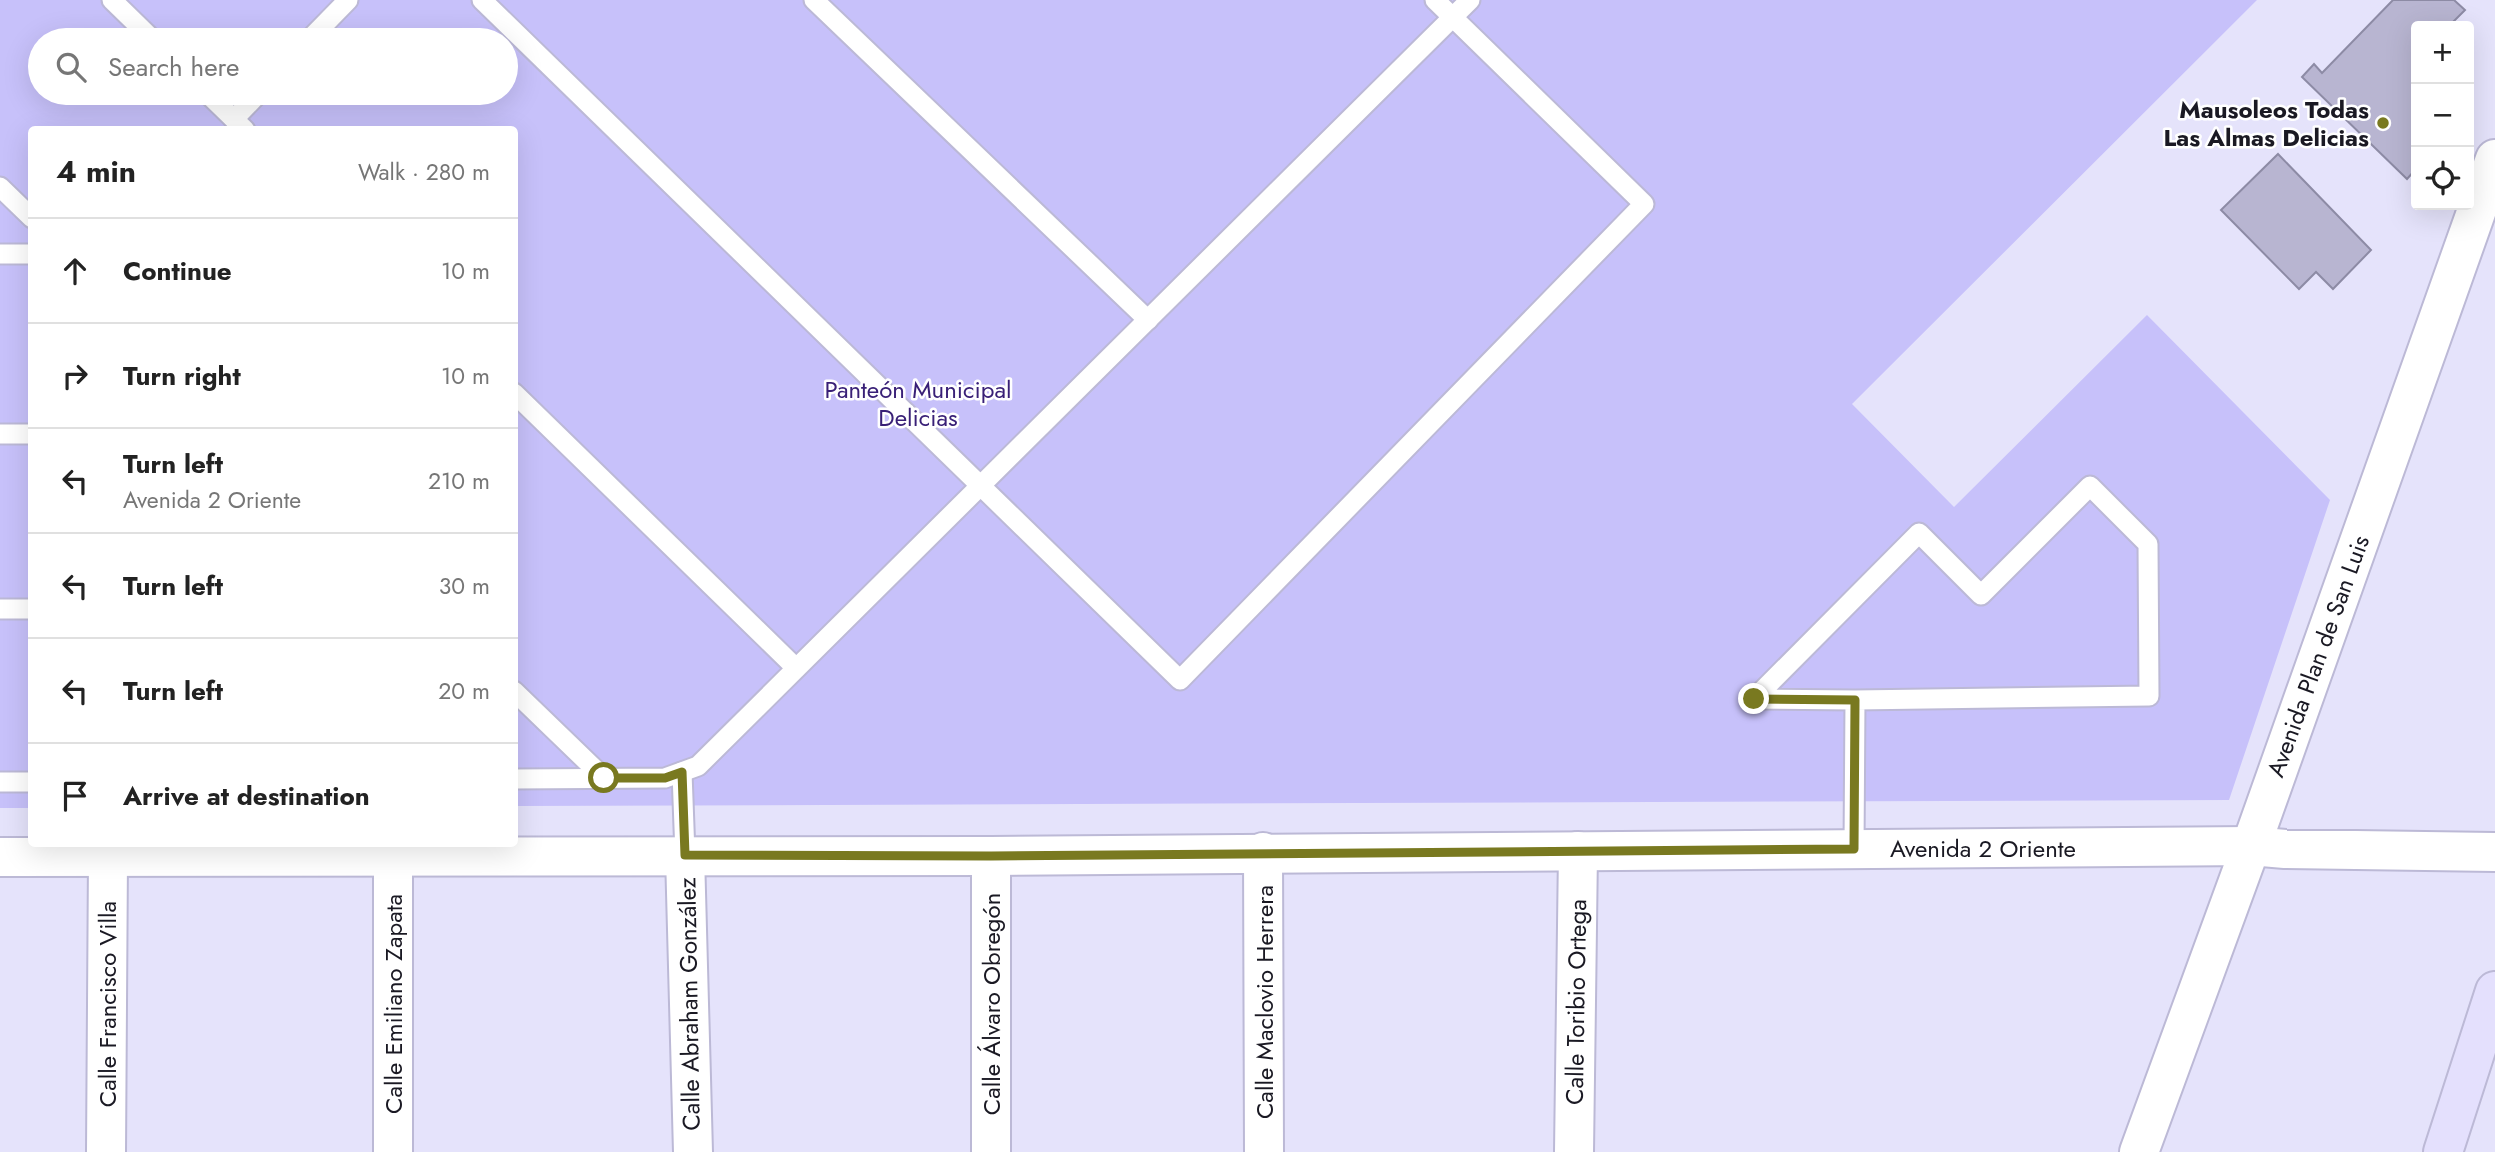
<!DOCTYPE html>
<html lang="en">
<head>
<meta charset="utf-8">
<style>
  :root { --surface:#fff; --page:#f2f2f2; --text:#222; --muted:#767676; --line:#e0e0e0 }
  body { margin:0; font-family:Jost,sans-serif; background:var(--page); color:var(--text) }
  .controls { position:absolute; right:21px; top:21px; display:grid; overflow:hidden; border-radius:7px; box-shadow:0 7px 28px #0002 }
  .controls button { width:63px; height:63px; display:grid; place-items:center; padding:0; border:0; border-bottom:2px solid var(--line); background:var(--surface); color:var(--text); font:35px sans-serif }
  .stop { position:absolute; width:21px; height:21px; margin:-16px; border:5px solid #797920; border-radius:50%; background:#fff }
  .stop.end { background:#797920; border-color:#fff; box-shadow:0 2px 7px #0008 }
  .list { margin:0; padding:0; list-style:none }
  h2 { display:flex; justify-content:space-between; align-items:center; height:91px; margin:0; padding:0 28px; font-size:30px }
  h2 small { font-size:23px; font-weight:400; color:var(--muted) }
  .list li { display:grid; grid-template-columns:46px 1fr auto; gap:21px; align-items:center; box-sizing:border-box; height:105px; padding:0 28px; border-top:2px solid var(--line) }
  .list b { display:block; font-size:26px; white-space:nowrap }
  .list p { margin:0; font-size:23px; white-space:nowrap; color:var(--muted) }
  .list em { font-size:23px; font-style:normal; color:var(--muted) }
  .icon { flex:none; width:38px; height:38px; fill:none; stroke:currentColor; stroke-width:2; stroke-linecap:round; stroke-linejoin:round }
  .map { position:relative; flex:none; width:2495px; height:1152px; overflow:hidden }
  .search { position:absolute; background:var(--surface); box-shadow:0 7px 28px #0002; left:28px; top:28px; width:490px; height:77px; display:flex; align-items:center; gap:18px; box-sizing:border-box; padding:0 24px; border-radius:38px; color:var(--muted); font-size:26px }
  .panel { position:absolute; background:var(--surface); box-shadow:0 7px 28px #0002; left:28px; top:126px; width:490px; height:721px; border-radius:7px }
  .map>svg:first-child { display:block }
  .green { fill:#c7c1fa; fill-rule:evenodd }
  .building { fill:#b8b5d1; stroke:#8d8ba5; stroke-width:2 }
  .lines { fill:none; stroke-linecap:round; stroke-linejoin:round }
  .service-casing { stroke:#bcb9d6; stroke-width:23 }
  .minor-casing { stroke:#bcb9d6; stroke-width:42 }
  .tertiary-casing { stroke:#bcb9d6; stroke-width:42 }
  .secondary-casing { stroke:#bcb9d6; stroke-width:42 }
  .service { stroke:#fff; stroke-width:19 }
  .minor { stroke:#fff; stroke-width:38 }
  .tertiary { stroke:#fff; stroke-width:38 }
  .secondary { stroke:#e4e0fd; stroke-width:38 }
  .route { stroke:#797920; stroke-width:9 }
  .poi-dot { fill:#797920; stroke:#fff; stroke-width:2.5 }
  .labels { text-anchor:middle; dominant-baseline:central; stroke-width:5; stroke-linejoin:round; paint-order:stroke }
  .poi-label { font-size:24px; font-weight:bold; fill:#1a1923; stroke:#fff; text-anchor:end }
  .park-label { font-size:24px; fill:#392077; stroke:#fff }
  .street-label { font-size:24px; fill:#1a1923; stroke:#fff }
</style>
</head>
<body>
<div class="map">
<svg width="2495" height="1152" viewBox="0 0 2495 1152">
  <rect width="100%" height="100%" fill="#e5e3fb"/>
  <!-- green -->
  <path class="green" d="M0,0H2257L1852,404L1954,507L2147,315L2330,500L2229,800L515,806L514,130H32V808H0ZM40,40H506V93H40Z"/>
  <!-- building -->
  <g class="building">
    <path d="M2393,0H2454L2465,10L2449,26H2416V169L2407,179L2302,77L2314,64L2322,73Z"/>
    <path d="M2278,154L2371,250L2333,289L2316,272L2299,289L2221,210Z"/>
  </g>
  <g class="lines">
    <!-- service casing -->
    <g class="service-casing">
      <g id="service">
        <path d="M112,0L153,40"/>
        <path d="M482,0L1180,680L1644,204L1435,0"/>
        <path d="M814,0L1148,320"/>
        <path d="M309,40L348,0"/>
        <path d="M207,93L245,130"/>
        <path d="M234,119L259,93"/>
        <path d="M0,187L32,218"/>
        <path d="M0,254H32"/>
        <path d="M514,393L796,668"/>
        <path d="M0,434H32"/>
        <path d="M0,609H32"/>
        <path d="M514,691L604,778"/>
        <path d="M682,772L685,855"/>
        <path d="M514,779L665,778L698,766L1470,0"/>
        <path d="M0,782H32"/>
        <path d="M1854,849L1855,700L2149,696L2148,544L2090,486L1981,595L1919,533L1754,699L1855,700"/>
      </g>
    </g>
    <!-- minor casing -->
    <g class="minor-casing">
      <g id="minor">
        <path d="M1263,852L1264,1152"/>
        <path d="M685,855L693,1152"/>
        <path d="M991,856V1152"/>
        <path d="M106,1152L108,857"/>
        <path d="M393,1152V856"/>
        <path d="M1574,1152L1578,851"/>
        <path d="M2139,1152L2251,846L2495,159"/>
      </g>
    </g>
    <!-- tertiary casing -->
    <g class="tertiary-casing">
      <path id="tertiary" d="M0,857L991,856L2251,846L2285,849L2495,852"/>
    </g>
    <!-- secondary casing -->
    <g class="secondary-casing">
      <path id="secondary" d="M2443,1152L2495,991"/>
    </g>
    <!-- service -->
    <use href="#service" class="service"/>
    <!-- minor -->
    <use href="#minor" class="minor"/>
    <!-- tertiary -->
    <use href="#tertiary" class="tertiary"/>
    <!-- secondary -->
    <use href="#secondary" class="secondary"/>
  </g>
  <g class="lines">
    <!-- route -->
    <path class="route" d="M604,778H665L682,772L685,855L991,856L1854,849L1855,700L1754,699"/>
  </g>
  <!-- markers -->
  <circle class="poi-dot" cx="2383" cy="123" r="7"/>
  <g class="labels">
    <!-- poi labels -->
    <g class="poi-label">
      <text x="2369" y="109">Mausoleos Todas<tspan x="2369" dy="28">Las Almas Delicias</tspan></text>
    </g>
    <!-- park labels -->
    <g class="park-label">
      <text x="918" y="389">Panteón Municipal<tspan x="918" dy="28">Delicias</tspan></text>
    </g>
    <!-- street labels -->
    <g class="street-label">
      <text transform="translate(2318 656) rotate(-70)">Avenida Plan de San Luis</text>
      <text x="1983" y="848">Avenida 2 Oriente</text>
      <text transform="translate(1264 1002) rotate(-90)">Calle Maclovio Herrera</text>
      <text transform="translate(1576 1002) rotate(-89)">Calle Toribio Ortega</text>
      <text transform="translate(107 1004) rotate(-90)">Calle Francisco Villa</text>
      <text transform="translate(393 1004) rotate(-90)">Calle Emiliano Zapata</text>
      <text transform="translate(689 1004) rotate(-91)">Calle Abraham González</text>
      <text transform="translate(991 1004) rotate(-90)">Calle Álvaro Obregón</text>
    </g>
  </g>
</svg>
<div class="controls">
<button>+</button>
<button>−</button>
<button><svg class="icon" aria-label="locate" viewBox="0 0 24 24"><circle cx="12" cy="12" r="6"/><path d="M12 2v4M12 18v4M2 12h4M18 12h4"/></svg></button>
</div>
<div class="stop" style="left:604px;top:778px"></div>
<div class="stop end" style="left:1754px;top:699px"></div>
<div class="search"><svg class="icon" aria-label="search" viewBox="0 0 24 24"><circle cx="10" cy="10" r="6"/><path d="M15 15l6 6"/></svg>Search here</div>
<section class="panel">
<h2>4 min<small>Walk · 280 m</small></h2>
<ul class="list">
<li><svg class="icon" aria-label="ahead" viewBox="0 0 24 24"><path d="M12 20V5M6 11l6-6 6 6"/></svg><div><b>Continue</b></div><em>10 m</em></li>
<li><svg class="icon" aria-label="right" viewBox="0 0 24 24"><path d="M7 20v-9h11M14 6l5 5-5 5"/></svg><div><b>Turn right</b></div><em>10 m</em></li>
<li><svg class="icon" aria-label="left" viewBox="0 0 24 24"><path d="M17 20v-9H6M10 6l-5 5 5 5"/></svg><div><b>Turn left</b><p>Avenida 2 Oriente</p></div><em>210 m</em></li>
<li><svg class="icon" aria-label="left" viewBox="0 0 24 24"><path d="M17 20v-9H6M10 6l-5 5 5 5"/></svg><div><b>Turn left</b></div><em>30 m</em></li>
<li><svg class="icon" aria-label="left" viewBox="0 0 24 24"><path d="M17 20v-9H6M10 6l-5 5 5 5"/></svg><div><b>Turn left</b></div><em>20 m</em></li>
<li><svg class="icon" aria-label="arrive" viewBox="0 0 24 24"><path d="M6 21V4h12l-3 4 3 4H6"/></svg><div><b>Arrive at destination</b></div></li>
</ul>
</section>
</div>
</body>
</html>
